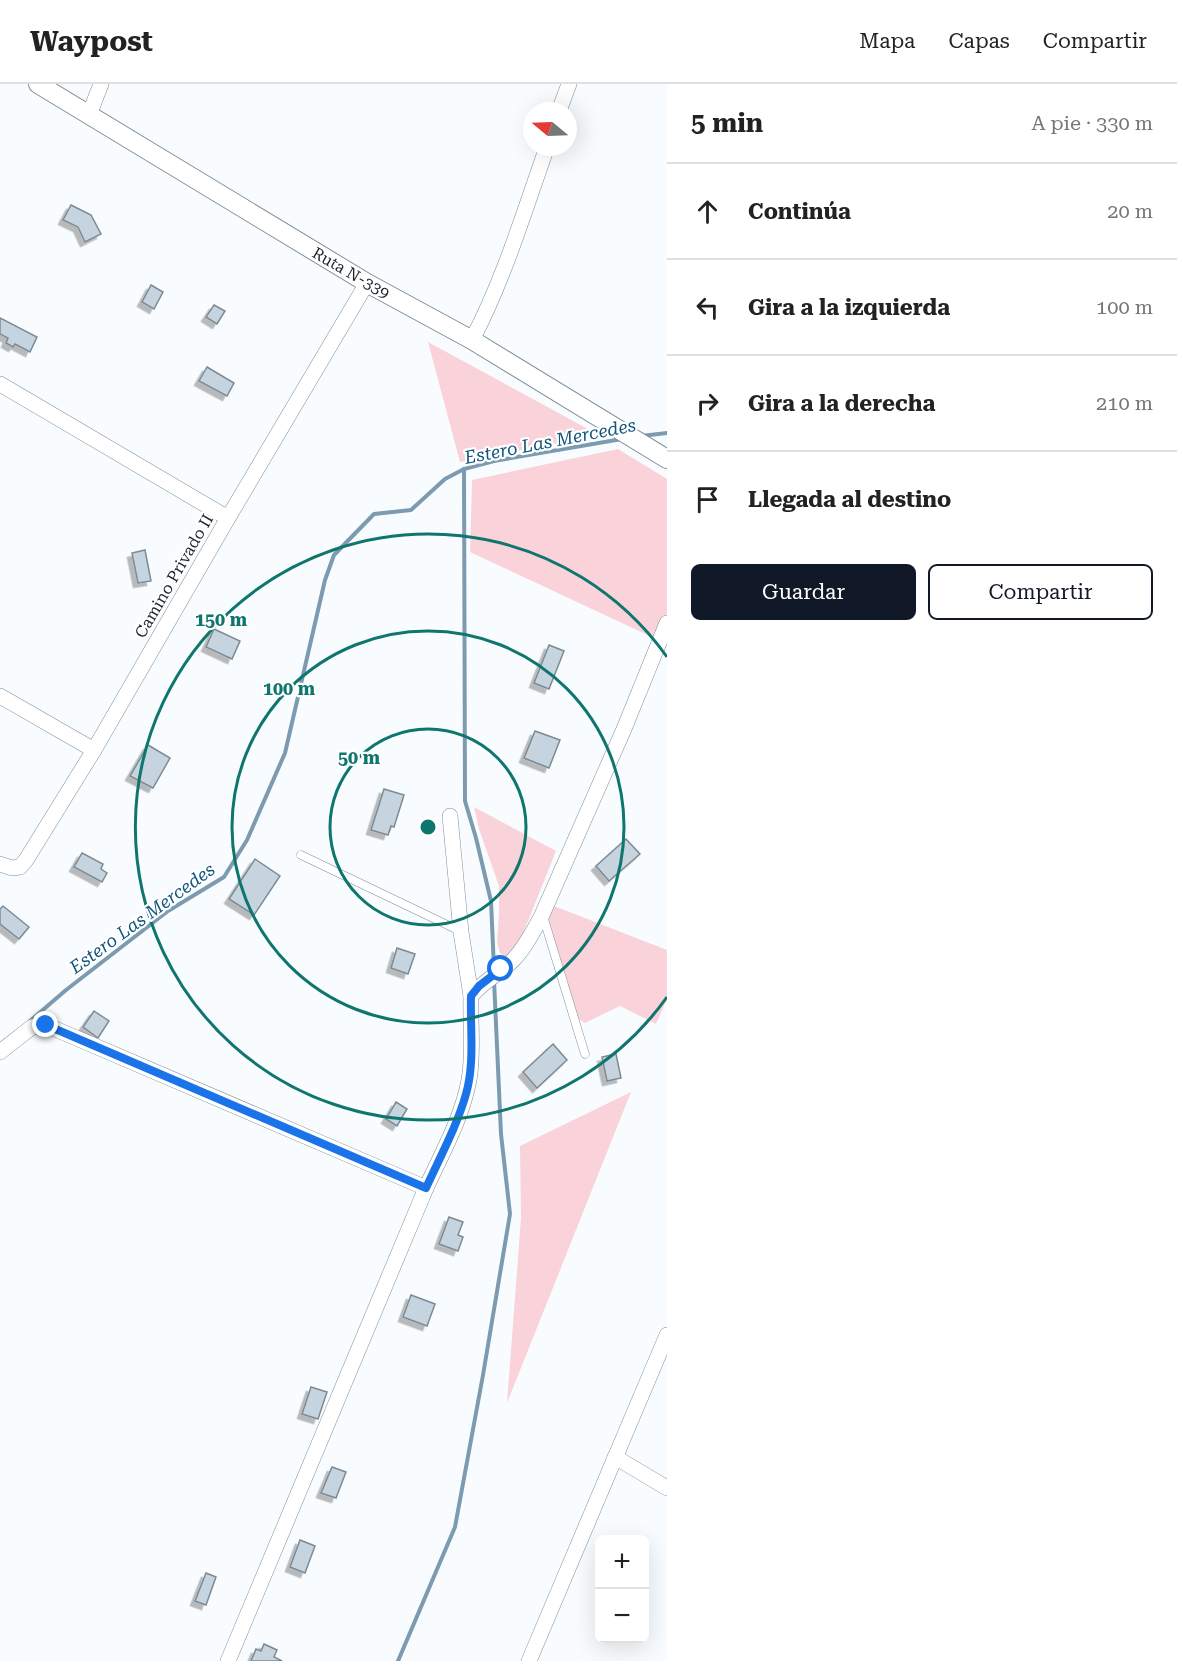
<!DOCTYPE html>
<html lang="es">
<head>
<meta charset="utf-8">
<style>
  :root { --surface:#fff; --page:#f6f6f6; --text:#222; --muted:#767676; --line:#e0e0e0; --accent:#111827 }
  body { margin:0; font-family:"Roboto Serif",serif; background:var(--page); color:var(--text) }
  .controls { position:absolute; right:18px; bottom:18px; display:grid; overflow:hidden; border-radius:9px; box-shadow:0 6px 24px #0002 }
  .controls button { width:54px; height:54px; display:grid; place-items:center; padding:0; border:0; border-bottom:2px solid var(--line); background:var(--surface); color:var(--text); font:30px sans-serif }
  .compass { position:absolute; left:523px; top:18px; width:54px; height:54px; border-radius:50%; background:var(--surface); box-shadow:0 6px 24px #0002; rotate:289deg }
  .stop { position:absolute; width:18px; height:18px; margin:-14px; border:4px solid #1a73e8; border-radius:50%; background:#fff }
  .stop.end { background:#1a73e8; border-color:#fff; box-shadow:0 2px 6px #0008 }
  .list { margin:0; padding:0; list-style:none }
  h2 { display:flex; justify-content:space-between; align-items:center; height:78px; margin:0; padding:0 24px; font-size:26px }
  h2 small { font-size:20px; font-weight:400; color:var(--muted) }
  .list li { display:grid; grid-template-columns:39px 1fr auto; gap:18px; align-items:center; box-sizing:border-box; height:96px; padding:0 24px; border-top:2px solid var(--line) }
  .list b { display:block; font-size:22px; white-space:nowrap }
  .list em { font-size:20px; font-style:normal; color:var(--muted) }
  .actions { display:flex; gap:12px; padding:18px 24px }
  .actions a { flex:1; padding:14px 0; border:2px solid var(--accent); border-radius:9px; text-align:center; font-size:21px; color:var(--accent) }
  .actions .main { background:var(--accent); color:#fff }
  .icon { flex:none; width:33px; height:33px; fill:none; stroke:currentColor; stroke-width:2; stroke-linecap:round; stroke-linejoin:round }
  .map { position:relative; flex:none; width:667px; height:1577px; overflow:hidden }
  header { display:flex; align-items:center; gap:36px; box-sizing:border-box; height:84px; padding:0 30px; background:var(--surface); border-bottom:2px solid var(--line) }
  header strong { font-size:28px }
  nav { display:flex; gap:33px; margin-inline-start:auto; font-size:21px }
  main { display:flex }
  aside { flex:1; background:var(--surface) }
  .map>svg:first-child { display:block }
  .green { fill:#f9d3d9 }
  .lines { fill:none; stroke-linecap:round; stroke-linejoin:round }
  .stream { stroke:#7d9bb0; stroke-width:4 }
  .building { fill:#c5d4df; stroke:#7c8a94; stroke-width:1.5; filter:url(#shadow) }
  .service-casing { stroke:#808f99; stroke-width:9 }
  .minor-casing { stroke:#808f99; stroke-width:16 }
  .tertiary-casing { stroke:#808f99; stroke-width:20 }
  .service { stroke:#fff; stroke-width:8 }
  .minor { stroke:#fff; stroke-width:15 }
  .tertiary { stroke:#fff; stroke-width:18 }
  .route { stroke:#1a73e8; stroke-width:8 }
  .ring { fill:none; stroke:#0f766e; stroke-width:3 }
  .labels { text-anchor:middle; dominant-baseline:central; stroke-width:4.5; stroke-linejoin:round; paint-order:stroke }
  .street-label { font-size:16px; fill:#1d2327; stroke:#fff }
  .water-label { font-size:18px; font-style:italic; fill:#11567c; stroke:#fff }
  .centre { fill:#0f766e; stroke:#fff; stroke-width:3 }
  .ring-label { font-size:18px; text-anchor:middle; font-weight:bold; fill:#0f766e; stroke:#fff; stroke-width:4.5; stroke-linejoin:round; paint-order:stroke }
</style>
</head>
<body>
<header>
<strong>Waypost</strong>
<nav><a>Mapa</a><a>Capas</a><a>Compartir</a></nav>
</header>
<main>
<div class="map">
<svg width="667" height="1577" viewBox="0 0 667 1577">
  <defs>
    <filter id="shadow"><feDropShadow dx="-4.5" dy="4.5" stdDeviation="0" flood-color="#0004"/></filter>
  </defs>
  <rect width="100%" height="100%" fill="#f9fcfe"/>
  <!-- green -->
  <g class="green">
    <path d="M428,258L599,351L460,378Z"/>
    <path d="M618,365L667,395V530L656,555L470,468L472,396Z"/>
    <path d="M474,723L556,767L522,852L509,876L500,869L497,859L499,829V802L479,745Z"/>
    <path d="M554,822L667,866V915L656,940L620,922L585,939L569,930L545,845Z"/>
    <path d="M631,1008L507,1319L521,1134L520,1062Z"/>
  </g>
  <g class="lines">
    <!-- stream -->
    <g class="stream">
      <path d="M641,352L667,349"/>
      <path d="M464,385L465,717L476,754L491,817L494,885"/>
      <path d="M30,937L66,906L168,827L224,793L247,756L285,669L325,496L334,471L374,430L411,426L445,395L464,385L494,377L622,355"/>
      <path d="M398,1577L455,1443L483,1291L510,1130L501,1050L494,896"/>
    </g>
  </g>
  <!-- building -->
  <g class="building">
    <path d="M71,121L91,131L101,150L85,158L78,143L63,136Z"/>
    <path d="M151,201L163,208L154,225L142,218Z"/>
    <path d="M214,221L225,227L217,240L206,233Z"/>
    <path d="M0,234L37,253L30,268L15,260L13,263L6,259L8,254L0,250Z"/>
    <path d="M207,283L234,299L227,312L199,297Z"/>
    <path d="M145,466L151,497L138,499L132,469Z"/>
    <path d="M214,545L240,557L232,575L206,563Z"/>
    <path d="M549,561L564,567L549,605L534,599Z"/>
    <path d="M535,647L560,656L549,684L524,674Z"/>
    <path d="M148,661L170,674L153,704L130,692Z"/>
    <path d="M384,705L404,711L394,743L391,742L388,751L371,746Z"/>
    <path d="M626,755L640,770L609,797L596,782Z"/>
    <path d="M82,769L103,780L101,785L107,789L102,798L74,783Z"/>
    <path d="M255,775L280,792L254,831L229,815Z"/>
    <path d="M3,822L29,843L19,855L0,840V825Z"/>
    <path d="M397,864L415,870L408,890L391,884Z"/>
    <path d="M94,927L109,937L98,954L83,943Z"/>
    <path d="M553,960L567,976L537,1004L523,988Z"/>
    <path d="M616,970L621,994L607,997L602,973Z"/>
    <path d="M396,1018L407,1025L397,1042L386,1035Z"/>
    <path d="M449,1133L463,1138L458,1151L463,1153L458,1167L439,1160Z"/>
    <path d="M411,1211L435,1220L427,1242L403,1233Z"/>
    <path d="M311,1303L327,1308L318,1335L302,1330Z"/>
    <path d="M332,1383L346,1388L336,1414L321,1409Z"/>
    <path d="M300,1456L315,1462L305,1489L290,1483Z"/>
    <path d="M206,1489L216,1493L206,1521L195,1517Z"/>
    <path d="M264,1560L277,1566L274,1573L282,1577H251L256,1565L261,1567Z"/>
  </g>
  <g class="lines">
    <!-- service casing -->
    <g class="service-casing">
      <g id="service">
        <path d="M301,771L460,847"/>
        <path d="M543,832L585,970"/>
      </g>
    </g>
    <!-- minor casing -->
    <g class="minor-casing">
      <g id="minor">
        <path d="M559,27L569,0"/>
        <path d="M89,31L101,0"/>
        <path d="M472,256C504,195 524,128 547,63"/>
        <path d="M0,300L228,434"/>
        <path d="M0,612L94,666"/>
        <path d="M450,732L461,848L471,912"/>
        <path d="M0,780L12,784L20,783L26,776L94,666L228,434L367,199"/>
        <path d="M0,968L32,943L46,941L426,1104"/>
        <path d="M615,1373L667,1404"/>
        <path d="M228,1577L426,1104C442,1069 462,1034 469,996C474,969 470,939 471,912C483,897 501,889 514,875C526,862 534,846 542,831L624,645L667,539"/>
        <path d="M529,1577L667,1251"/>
      </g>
    </g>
    <!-- tertiary casing -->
    <g class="tertiary-casing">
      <path id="tertiary" d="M38,0L367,199L472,256L667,375"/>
    </g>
    <!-- service -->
    <use href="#service" class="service"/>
    <!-- minor -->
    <use href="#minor" class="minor"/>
    <!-- tertiary -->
    <use href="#tertiary" class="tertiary"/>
  </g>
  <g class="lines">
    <!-- route -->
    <path class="route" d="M46,941L426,1104C440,1073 457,1042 466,1010C475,979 470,943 471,912L479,902L501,885"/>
  </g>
  <!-- distance rings -->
  <g class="ring">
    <circle cx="428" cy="743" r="98"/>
    <circle cx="428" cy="743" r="196"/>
    <path d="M667 913A293 293 0 1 1 667 573"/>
  </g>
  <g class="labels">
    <!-- street labels -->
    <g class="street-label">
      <text transform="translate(351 189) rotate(30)">Ruta N-339</text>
      <text transform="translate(174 492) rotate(-60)">Camino Privado II</text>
    </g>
    <!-- water labels -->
    <g class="water-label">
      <text transform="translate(550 357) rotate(-11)">Estero Las Mercedes</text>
      <text transform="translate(142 834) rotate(-36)">Estero Las Mercedes</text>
    </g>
  </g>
  <circle cx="428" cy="743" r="9" class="centre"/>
  <g class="ring-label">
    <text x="221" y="542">150 m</text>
    <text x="289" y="611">100 m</text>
    <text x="359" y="680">50 m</text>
  </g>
</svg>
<div class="controls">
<button>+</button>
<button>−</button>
</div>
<svg class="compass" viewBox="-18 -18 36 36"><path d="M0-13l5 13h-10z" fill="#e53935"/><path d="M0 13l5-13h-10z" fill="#767676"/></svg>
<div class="stop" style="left:501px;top:885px"></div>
<div class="stop end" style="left:46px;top:941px"></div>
</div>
<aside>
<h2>5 min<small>A pie · 330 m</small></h2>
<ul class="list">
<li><svg class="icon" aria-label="ahead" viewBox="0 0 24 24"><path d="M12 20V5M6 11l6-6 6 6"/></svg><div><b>Continúa</b></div><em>20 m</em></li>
<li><svg class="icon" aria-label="left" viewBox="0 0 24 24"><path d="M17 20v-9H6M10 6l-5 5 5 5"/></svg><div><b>Gira a la izquierda</b></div><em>100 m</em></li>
<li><svg class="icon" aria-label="right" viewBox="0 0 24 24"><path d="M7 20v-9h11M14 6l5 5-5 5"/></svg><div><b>Gira a la derecha</b></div><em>210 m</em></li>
<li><svg class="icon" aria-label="arrive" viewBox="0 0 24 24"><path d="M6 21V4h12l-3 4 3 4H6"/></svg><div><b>Llegada al destino</b></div></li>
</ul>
<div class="actions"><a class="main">Guardar</a><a>Compartir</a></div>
</aside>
</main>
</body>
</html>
